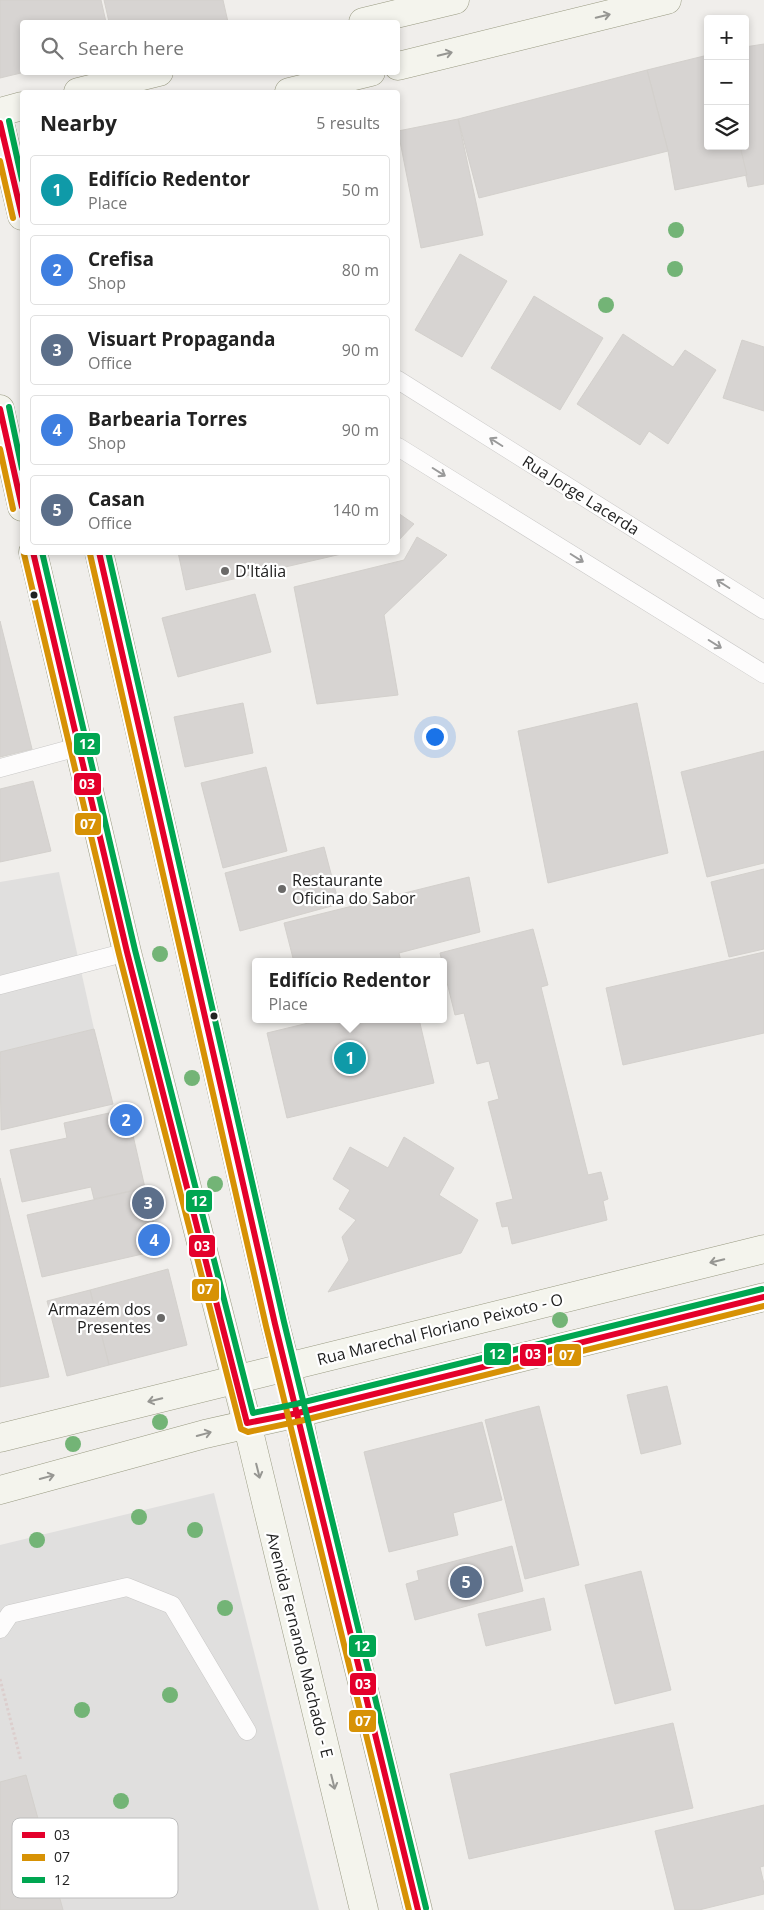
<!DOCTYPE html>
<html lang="en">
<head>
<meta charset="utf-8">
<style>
  :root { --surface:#fff; --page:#f2f2f2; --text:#222; --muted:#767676; --line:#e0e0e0; --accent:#6a6968 }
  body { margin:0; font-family:"Open Sans",sans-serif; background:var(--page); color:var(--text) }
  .controls { position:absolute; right:15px; top:15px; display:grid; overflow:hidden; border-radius:5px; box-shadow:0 2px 8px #0003 }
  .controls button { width:45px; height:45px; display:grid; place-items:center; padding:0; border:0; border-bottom:1px solid var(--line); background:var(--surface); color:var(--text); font:25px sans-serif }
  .you { position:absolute; left:434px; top:736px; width:18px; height:18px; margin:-12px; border:4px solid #fff; border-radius:50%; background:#1a73e8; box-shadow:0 0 0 8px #1a73e833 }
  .badge { display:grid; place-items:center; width:32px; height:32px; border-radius:50%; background:var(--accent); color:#fff; font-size:16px; font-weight:700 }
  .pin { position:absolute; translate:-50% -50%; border:2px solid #fff; box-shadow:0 1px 5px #0006 }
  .popup { position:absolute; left:252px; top:958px; width:195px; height:65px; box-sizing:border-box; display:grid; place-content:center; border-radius:5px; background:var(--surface); filter:drop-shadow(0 1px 4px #0005); font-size:16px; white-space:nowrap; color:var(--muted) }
  .popup b { font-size:19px; color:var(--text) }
  .popup::after { content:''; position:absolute; left:50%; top:100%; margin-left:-10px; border:10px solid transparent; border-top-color:var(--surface) }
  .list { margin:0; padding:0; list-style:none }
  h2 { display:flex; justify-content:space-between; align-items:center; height:65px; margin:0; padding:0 20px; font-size:21px }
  h2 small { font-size:16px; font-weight:400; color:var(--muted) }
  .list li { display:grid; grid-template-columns:32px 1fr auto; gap:15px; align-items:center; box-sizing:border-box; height:70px; margin:0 10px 10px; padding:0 10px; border:1px solid var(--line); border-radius:5px }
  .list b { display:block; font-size:19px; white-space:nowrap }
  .list p { margin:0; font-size:16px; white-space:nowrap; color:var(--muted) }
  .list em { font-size:16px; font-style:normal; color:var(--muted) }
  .icon { flex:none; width:28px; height:28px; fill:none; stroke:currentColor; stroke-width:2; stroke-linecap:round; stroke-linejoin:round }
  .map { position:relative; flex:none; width:764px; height:1910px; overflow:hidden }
  .search { position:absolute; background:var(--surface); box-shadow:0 2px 8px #0003; left:20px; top:20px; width:380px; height:55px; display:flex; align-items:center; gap:12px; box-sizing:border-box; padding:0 18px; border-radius:5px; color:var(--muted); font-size:19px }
  .panel { position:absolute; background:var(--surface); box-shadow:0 2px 8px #0003; left:20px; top:90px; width:380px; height:465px; border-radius:5px }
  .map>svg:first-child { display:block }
  .parking { fill:#e0dfde }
  .building { fill:#d7d4d2; stroke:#d3d0cc }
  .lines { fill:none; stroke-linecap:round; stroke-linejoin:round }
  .lane-casing { stroke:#c9c8c7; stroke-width:19 }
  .secondary-casing { stroke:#999a82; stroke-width:29 }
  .path { stroke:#dccecd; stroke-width:3; stroke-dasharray:2.5 2.5; stroke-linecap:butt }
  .lane { stroke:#fdfcfc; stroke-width:18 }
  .secondary { stroke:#f4f4ed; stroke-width:28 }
  .bus-1-casing { stroke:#fff; stroke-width:10 }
  .bus-2-casing { stroke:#fff; stroke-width:10 }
  .bus-3-casing { stroke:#fff; stroke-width:10 }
  .bus-1 { stroke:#e4002b; stroke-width:6 }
  .bus-2 { stroke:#d79205; stroke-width:6 }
  .bus-3 { stroke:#00a651; stroke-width:6 }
  .tree { fill:#73b476 }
  .oneway { stroke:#969692 }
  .oneway2 { stroke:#9a9a9a }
  .poi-dot { fill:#6a6968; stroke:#fff; stroke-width:2 }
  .bus-dot { fill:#222; stroke:#fff; stroke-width:2 }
  .labels { text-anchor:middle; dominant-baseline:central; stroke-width:4.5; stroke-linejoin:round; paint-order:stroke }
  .street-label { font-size:16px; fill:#222; stroke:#fff }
  .poi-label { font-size:16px; fill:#222; stroke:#fff; text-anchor:start }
  .key { fill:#fff; stroke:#bdbdbd; stroke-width:1 }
  .key-label { font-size:14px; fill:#222 }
  .line-badge { stroke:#fff; stroke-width:2 }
  .badge-label { font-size:14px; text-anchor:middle; font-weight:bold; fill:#fff }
</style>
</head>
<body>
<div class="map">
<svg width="764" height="1910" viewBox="0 0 764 1910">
  <rect width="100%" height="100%" fill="#f0eeeb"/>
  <!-- parking -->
  <g class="parking">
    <path d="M59,872L94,1029L0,1052V882Z"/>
    <path d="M214,1493L319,1910H0V1545Z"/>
  </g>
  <!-- building -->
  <g class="building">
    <path d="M0,0H101L106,22H22V72H25L0,78Z"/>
    <path d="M104,0H223L228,22H109Z"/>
    <path d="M764,44V184L748,187L740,146H745V47Z"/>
    <path d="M708,55V146H740L747,175L675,190L668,151L647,70Z"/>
    <path d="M647,70L668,151L479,198L458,119Z"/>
    <path d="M458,119L483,235L421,248L398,131Z"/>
    <path d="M460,254L507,281L462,357L415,330Z"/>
    <path d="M534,296L603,338L560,410L491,368Z"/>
    <path d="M623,334L673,367L685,350L716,370L668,444L649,431L640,445L577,404Z"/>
    <path d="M742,340L764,347V411L723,398Z"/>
    <path d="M398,513L414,524L398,541Z"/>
    <path d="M417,537L447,555L384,615L398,695L317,704L294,587L404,560Z"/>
    <path d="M178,552H350L186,590Z"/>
    <path d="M255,594L271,652L178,677L162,618Z"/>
    <path d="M0,621L32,749L0,757Z"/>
    <path d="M243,703L253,753L185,767L174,717Z"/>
    <path d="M637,703L668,853L548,883L518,731Z"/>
    <path d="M764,751V863L707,877L681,772Z"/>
    <path d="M266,767L287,851L223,868L201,783Z"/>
    <path d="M33,781L51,851L0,862V789Z"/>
    <path d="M324,847L339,904L240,931L225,873Z"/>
    <path d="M764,869V949L729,957L711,882Z"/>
    <path d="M469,877L480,932L399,953L401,962H294L284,923Z"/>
    <path d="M533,929L548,985L541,987L588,1175L601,1172L608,1199L603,1201L607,1220L512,1244L508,1226L502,1227L496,1203L513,1199L488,1102L499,1099L489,1061L477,1064L464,1013L455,1015L444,970V962H442L440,953Z"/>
    <path d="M764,952V1033L623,1065L606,988Z"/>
    <path d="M325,1019H419L434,1083L287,1118L267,1033Z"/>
    <path d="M94,1029L113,1104L1,1130L0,1052Z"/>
    <path d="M127,1109L145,1188L94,1199L91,1187L22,1202L10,1150L67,1138L64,1123Z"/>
    <path d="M404,1137L454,1168L439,1195L478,1220L461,1253L328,1292L349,1260L342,1237L356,1220L339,1209L350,1190L333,1179L350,1147L388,1168Z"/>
    <path d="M0,1178L49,1377L0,1387Z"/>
    <path d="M145,1188L160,1250L42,1277L27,1215Z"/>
    <path d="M168,1269L187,1345L109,1365L90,1290Z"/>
    <path d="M90,1290L109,1365L67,1376L47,1301Z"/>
    <path d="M667,1386L681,1444L641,1454L627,1395Z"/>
    <path d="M539,1406L579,1565L525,1579L485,1420Z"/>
    <path d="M482,1422L502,1500L453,1513L458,1535L389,1552L364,1452Z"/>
    <path d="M512,1546L523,1591L415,1620L406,1584L419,1580L417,1571Z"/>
    <path d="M641,1571L671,1690L615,1704L585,1585Z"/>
    <path d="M544,1598L551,1630L486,1646L478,1614Z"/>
    <path d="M673,1723L693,1808L469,1859L450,1774Z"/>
    <path d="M26,1775L63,1910H0V1782Z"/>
    <path d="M764,1805V1866L760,1867L764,1884V1894L699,1910H675L655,1831Z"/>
  </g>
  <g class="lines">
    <!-- lane casing -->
    <g class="lane-casing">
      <g id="lane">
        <path d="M398,380L764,610"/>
        <path d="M398,447L764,674"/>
        <path d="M0,768L78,747"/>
        <path d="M0,985L127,952"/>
        <path d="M0,1629L10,1614L127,1587L172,1605L247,1731"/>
      </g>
    </g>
    <!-- secondary casing -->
    <g class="secondary-casing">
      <g id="secondary">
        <path d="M363,22L455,0"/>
        <path d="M398,66L667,0"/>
        <path d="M78,92L159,72"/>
        <path d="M289,92L371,72"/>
        <path d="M0,112L22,106"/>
        <path d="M0,123L22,216"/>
        <path d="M0,409L22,507"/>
        <path d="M33,552L127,952L247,1423L364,1910"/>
        <path d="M99,552L275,1324L298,1413L306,1454L418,1910"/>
        <path d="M0,1438L764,1249"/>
        <path d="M0,1490L205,1434L298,1413L764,1297"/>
      </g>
    </g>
    <!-- path -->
    <path class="path" d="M0,1679L21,1761"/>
    <!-- lane -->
    <use href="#lane" class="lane"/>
    <!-- secondary -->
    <use href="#secondary" class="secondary"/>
    <!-- bus-1 casing -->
    <g class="bus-1-casing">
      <g id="bus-1">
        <path d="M0,123L22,216"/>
        <path d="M0,409L22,507"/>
        <path d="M33,552L127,952L247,1423L298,1413L764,1297"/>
        <path d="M99,552L275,1324L418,1910"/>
      </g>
    </g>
    <!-- bus-2 casing -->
    <g class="bus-2-casing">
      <g id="bus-2">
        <path d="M0,161L13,218"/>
        <path d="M0,449L13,509"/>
        <path d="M24,554L119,954L241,1429L248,1432L300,1421L764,1306"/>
        <path d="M90,554L266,1326L409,1910"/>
      </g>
    </g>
    <!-- bus-3 casing -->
    <g class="bus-3-casing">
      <g id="bus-3">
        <path d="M9,121L22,180"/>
        <path d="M9,407L22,469"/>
        <path d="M42,552L135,950L253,1413L296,1404L762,1289"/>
        <path d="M108,552L284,1322L426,1908"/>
      </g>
    </g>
    <!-- bus-1 -->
    <use href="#bus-1" class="bus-1"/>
    <!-- bus-2 -->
    <use href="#bus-2" class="bus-2"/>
    <!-- bus-3 -->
    <use href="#bus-3" class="bus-3"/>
  </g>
  <!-- trees -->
  <g class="tree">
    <circle cx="676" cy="230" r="8"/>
    <circle cx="675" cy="269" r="8"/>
    <circle cx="606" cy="305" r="8"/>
    <circle cx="160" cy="954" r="8"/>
    <circle cx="192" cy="1078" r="8"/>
    <circle cx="215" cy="1184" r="8"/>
    <circle cx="560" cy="1320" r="8"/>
    <circle cx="160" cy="1422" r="8"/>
    <circle cx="73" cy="1444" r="8"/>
    <circle cx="139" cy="1517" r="8"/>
    <circle cx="195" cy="1530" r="8"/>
    <circle cx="37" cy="1540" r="8"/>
    <circle cx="225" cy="1608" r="8"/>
    <circle cx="170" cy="1695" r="8"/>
    <circle cx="82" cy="1710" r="8"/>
    <circle cx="121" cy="1801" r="8"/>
    <circle cx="78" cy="1858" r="8"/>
    <circle cx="148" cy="1870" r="8"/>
  </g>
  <!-- one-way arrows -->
  <defs><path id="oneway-shaft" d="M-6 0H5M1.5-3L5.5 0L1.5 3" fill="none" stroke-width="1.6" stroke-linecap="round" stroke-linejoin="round" transform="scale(1.25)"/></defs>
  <g class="oneway">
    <use href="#oneway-shaft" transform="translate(603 16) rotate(-14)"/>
    <use href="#oneway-shaft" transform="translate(445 54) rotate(-14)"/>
    <use href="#oneway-shaft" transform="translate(717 1261) rotate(166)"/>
    <use href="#oneway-shaft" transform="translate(155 1400) rotate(166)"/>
    <use href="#oneway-shaft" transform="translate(204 1434) rotate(-15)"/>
    <use href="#oneway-shaft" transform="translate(258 1471) rotate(76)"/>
    <use href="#oneway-shaft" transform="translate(47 1477) rotate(-15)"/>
    <use href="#oneway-shaft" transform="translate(333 1782) rotate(76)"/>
  </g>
  <g class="oneway2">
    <use href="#oneway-shaft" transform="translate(496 442) rotate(-148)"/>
    <use href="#oneway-shaft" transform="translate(439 472) rotate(32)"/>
    <use href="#oneway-shaft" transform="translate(577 558) rotate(32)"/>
    <use href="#oneway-shaft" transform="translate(723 584) rotate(-148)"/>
    <use href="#oneway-shaft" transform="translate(715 644) rotate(32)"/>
  </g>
  <!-- markers -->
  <g class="poi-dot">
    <circle cx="225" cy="571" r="5"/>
    <circle cx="282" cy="889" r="5"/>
    <circle cx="161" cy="1318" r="5"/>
  </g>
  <g class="bus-dot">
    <circle cx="34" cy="595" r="4.5"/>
    <circle cx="214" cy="1016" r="4.5"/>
  </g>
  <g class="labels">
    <!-- street labels -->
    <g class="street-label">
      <text transform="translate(581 495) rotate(32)">Rua Jorge Lacerda</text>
      <text transform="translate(440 1329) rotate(-14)">Rua Marechal Floriano Peixoto - O</text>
      <text transform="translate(300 1645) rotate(76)">Avenida Fernando Machado - E</text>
    </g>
    <!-- poi labels -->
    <g class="poi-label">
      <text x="235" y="571">D'Itália</text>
      <text x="292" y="880">Restaurante<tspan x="292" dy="18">Oficina do Sabor</tspan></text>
      <text x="151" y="1309" text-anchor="end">Armazém dos<tspan x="151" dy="18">Presentes</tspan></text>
    </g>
  </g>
  <!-- legend -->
  <rect x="12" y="1818" width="166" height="80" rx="8" class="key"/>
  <rect x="22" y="1832" width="23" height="6" fill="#e4002b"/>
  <rect x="22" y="1854" width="23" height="7" fill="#d79205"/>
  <rect x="22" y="1877" width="23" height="6" fill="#00a651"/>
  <g class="key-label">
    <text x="54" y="1840">03</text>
    <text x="54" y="1862">07</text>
    <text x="54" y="1885">12</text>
  </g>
  <g class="line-badge">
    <rect x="73" y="732" width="28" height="24" rx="5" fill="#00a651"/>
    <rect x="73" y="772" width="29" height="24" rx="5" fill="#e4002b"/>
    <rect x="74" y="812" width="28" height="24" rx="5" fill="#d79205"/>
    <rect x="185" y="1189" width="28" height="24" rx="5" fill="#00a651"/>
    <rect x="188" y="1234" width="28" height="24" rx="5" fill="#e4002b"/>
    <rect x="191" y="1278" width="29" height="24" rx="5" fill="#d79205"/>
    <rect x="483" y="1342" width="29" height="24" rx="5" fill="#00a651"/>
    <rect x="519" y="1343" width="28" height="24" rx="5" fill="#e4002b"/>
    <rect x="553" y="1343" width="29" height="24" rx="5" fill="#d79205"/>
    <rect x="348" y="1634" width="29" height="24" rx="5" fill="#00a651"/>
    <rect x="349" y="1672" width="28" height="24" rx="5" fill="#e4002b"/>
    <rect x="348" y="1709" width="29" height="24" rx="5" fill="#d79205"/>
  </g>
  <g class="badge-label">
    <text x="87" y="749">12</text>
    <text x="87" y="789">03</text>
    <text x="88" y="829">07</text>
    <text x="199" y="1206">12</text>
    <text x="202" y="1251">03</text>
    <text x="205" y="1294">07</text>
    <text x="497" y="1359">12</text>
    <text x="533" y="1359">03</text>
    <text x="567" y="1360">07</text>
    <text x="362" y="1651">12</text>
    <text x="363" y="1689">03</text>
    <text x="363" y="1726">07</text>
  </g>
</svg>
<div class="controls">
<button>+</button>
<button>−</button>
<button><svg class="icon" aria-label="layers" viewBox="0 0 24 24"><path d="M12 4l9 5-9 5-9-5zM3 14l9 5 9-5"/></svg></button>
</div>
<div class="you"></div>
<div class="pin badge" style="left:350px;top:1058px;background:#0f9aa8">1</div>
<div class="popup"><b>Edifício Redentor</b>Place</div>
<div class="pin badge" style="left:126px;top:1120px;background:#3f7fe0">2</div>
<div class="pin badge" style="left:148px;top:1203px;background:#5c6f8a">3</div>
<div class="pin badge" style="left:154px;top:1240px;background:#3f7fe0">4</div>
<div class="pin badge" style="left:466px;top:1582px;background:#5c6f8a">5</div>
<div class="search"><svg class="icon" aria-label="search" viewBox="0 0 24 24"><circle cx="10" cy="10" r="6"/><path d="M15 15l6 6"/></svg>Search here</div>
<section class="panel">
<h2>Nearby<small>5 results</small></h2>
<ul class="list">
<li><span class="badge" style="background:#0f9aa8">1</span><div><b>Edifício Redentor</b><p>Place</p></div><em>50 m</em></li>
<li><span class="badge" style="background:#3f7fe0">2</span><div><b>Crefisa</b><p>Shop</p></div><em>80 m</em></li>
<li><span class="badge" style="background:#5c6f8a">3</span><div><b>Visuart Propaganda</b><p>Office</p></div><em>90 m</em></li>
<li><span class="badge" style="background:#3f7fe0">4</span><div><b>Barbearia Torres</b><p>Shop</p></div><em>90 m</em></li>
<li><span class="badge" style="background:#5c6f8a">5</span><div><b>Casan</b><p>Office</p></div><em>140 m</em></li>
</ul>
</section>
</div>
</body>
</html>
